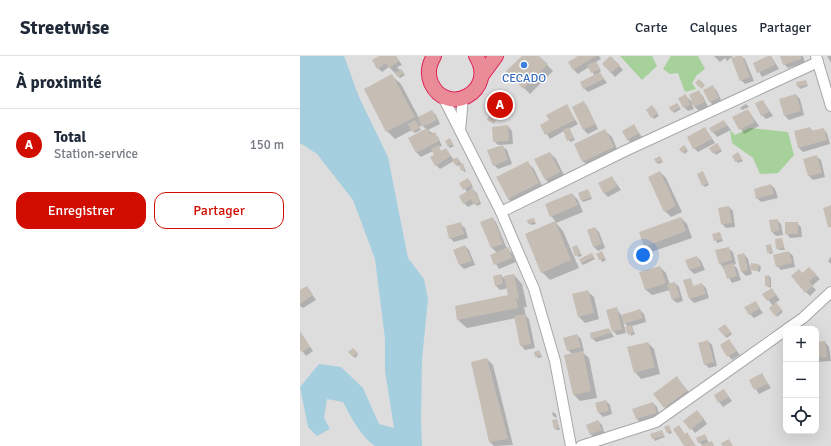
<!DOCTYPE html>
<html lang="fr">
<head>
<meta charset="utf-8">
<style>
  :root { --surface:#fff; --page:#f6f6f7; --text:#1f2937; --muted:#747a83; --line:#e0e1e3; --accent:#d00d00 }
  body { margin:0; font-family:Signika,sans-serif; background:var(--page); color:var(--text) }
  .controls { position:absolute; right:12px; bottom:12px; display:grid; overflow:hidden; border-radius:8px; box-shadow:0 4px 16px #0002 }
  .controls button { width:36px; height:36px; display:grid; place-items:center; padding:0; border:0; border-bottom:1px solid var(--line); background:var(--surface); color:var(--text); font:20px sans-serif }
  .you { position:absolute; left:343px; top:199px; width:14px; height:14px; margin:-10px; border:3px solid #fff; border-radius:50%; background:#1a73e8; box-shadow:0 0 0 6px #1a73e833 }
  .badge { display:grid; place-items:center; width:26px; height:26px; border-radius:50%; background:var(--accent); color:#fff; font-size:13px; font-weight:700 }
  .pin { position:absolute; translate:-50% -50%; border:2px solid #fff; box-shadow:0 1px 4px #0006 }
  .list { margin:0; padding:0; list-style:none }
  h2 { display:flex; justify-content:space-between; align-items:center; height:52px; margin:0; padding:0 16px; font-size:17px }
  h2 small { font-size:13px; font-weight:400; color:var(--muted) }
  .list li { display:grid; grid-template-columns:26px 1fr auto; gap:12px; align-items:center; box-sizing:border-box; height:72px; padding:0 16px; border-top:1px solid var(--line) }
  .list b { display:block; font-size:15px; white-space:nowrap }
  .list p { margin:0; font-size:13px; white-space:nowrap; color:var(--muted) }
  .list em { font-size:13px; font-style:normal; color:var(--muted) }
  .actions { display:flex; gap:8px; padding:12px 16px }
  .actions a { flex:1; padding:9px 0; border:1px solid var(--accent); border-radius:12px; text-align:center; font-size:14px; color:var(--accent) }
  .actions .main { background:var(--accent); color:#fff }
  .icon { flex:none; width:22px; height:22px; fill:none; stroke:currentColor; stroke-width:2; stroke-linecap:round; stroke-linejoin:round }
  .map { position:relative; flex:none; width:531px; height:390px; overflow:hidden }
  header { display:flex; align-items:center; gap:24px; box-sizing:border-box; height:56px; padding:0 20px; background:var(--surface); border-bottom:1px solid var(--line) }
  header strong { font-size:19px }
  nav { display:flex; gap:22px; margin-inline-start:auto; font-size:14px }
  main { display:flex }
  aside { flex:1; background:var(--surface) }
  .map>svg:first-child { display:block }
  .residential { fill:#dedddd; fill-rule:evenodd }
  .forest { fill:#a6d19a }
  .water { fill:#a5cfdf }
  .shadow { fill:#0003 }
  .building { fill:#c6beb5 }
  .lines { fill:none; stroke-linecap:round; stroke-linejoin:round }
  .minor-casing { stroke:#a7a7a7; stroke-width:12 }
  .highway-casing { stroke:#e02157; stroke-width:16 }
  .minor { stroke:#fff; stroke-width:10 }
  .highway { stroke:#ea8c98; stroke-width:14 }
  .shop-dot { fill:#3f7fe0; stroke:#fff; stroke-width:1.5 }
  .labels { text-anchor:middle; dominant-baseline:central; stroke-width:3; stroke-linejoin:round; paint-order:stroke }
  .shop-label { font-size:12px; fill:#366cbe; stroke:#fff }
</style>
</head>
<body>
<header>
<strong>Streetwise</strong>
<nav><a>Carte</a><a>Calques</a><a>Partager</a></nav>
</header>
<main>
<aside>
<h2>À proximité<small></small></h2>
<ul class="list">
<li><span class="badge">A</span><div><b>Total</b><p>Station-service</p></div><em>150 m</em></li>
</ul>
<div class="actions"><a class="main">Enregistrer</a><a>Partager</a></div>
</aside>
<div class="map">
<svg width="531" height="390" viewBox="0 0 531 390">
  <rect width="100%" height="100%" fill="#f1eee6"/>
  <!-- residential -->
  <path class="residential" d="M0,0H531V390H0ZM486,273H516V375H486Z"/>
  <!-- forest -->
  <g class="forest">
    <path d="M320,0H352L357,10L342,24Z"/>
    <path d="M371,0H398L405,13L397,19L392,27L396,33L385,36L378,17L370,18L363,13Z"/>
    <path d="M450,72L488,76L494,99L478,117L460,118L453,102L432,87L430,74L435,79Z"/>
  </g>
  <!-- water -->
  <path class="water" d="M0,0H44L59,41L88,101L108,202L124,223L128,243L122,304L121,367L122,390H75C61,381 51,361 43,346L27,343L24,362L30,373L17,380L8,371L0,331L19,308L41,311L63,332L79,368L94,372L85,315V283L75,203L53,144L17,98L0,87Z"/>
  <!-- shadow -->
  <g class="shadow">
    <path d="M81,0H96L102,9L97,11L105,19L100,22L89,11L82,16L78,12Z"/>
    <path d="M223,0H238L253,15L230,38L207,15Z"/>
    <path d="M280,0H299L301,3L296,6L301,15L299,16L307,27L288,36L284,32L295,20L289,11L278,18L274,14L270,7Z"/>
    <path d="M414,0H433L427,5L425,2L420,6Z"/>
    <path d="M439,0L445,3L454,25L445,28L441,24Z"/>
    <path d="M471,0L479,13L462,21L454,7Z"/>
    <path d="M481,0H503L505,7L488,12L484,8Z"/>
    <path d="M527,0H531V7L530,5Z"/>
    <path d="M311,1L323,14L315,21L303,8Z"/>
    <path d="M92,20L101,28L119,62L132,55L136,59L140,68L128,74L138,81L142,90L139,91L141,96L146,93L154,104L157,102L159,104L166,115L164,116L160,109L157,110L154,105L140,113L136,109V99L133,95L121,101L117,97L110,83L127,74L122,69L119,71L121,74L115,77L112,74L95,83L87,75Z"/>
    <path d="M506,25L508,30L500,33L497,27Z"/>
    <path d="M413,31L417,35L422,46L414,50L410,46Z"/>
    <path d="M399,36L403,40L408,51L399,55L391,47L394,53L388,55L384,51L386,40L393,47Z"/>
    <path d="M496,39L500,43L504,59L489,64L485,60Z"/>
    <path d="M203,41L212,48L204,61L195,54Z"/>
    <path d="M463,45L473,60L466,63L462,59Z"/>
    <path d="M283,46L287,50L298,73L288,78L284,74L273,51Z"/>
    <path d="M446,48L449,51L442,54L440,52Z"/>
    <path d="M266,49L278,68L269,73L275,84L270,86L264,75L250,83L241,69L251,65Z"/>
    <path d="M378,50L381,53L374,57L373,55Z"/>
    <path d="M354,52L359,60L354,63L347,54Z"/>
    <path d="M448,54L459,70L444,78L434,62Z"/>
    <path d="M424,65L431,74L417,81L410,72Z"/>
    <path d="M208,70L212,75L213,88L198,89L194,85Z"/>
    <path d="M334,70L342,81L331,87L327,83Z"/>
    <path d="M405,72L415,87L398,96L394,92Z"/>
    <path d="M510,72L514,76L523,73L527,77L530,88L503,96L499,92L495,76Z"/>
    <path d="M305,75L312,81L319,98L290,112L283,105L276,89Z"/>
    <path d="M150,84L154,90L150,92L149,91Z"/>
    <path d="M202,90L207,94L212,108L198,113L194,109Z"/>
    <path d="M418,90L422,95L416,99L411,92Z"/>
    <path d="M384,91L388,95L385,98L380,93Z"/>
    <path d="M250,97L256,103L266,123L252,130L246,124L236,104Z"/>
    <path d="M438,97L443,105L438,107L433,100Z"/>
    <path d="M516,100L521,104L525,121L513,124L509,120L504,104Z"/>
    <path d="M360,102L363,106L358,108L357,106Z"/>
    <path d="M228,107L234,113L244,134L215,149L208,143L198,122Z"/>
    <path d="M360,116L366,122L382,156L371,161L365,155Z"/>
    <path d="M404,118L409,129L405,131L403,129Z"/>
    <path d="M312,121L321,134L308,141L304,137Z"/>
    <path d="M170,125L173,131L171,132L177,137L181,148L177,150L175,147L168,151L164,147L167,136L161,127Z"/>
    <path d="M471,129L475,133L478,142L461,146L457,142Z"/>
    <path d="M289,136L292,143L283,146L282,144Z"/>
    <path d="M272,138L278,144L283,156L256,167L263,175L279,212L250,224L242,216L226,178L256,166L251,160Z"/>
    <path d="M429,151L433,155L435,171L426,172L422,168L420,153Z"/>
    <path d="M192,162L196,166L207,193L212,197L216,206L199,213L191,200L197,197L192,192L182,166Z"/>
    <path d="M381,162L387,168L392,182L351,196L345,190Z"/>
    <path d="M233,163L236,168L231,169L228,165Z"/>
    <path d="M477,164L481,168L483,179L476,180L472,176Z"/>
    <path d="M497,167L501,171L502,181L490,182L486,177Z"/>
    <path d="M160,168L165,172L168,182L154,186L150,182Z"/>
    <path d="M295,172L299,176L305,192L298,195L294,191Z"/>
    <path d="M420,177L423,185L417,187L414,179Z"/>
    <path d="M482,183L485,194H479L477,192Z"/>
    <path d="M471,189L473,197L470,198L468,196Z"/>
    <path d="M165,190L169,194L175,209L164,213L160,209L155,195Z"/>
    <path d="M277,190L282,200L278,201L273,192Z"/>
    <path d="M428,192L433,196L436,208L433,209L437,212L441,224L432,227L420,207Z"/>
    <path d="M489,196L493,200L495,211L481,214L477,210Z"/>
    <path d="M302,197L306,204L302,206L298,198Z"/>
    <path d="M292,198L295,203L283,209L281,207Z"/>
    <path d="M444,198L448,203L452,218L446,220L442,216L438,200Z"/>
    <path d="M397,201L401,205L405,214L394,218L390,214L387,204Z"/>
    <path d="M531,201V208L528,205Z"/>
    <path d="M459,209L461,211L460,216L451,213Z"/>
    <path d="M360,211L366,217L370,229L375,227L379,231L383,245L377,247L372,243L370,234L352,239L345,233Z"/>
    <path d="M509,212L520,223L512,230L516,234L510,240L506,236L502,218Z"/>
    <path d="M201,219L206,224L214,219L222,228L227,251H224L226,260L229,263L235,292L225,294L221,289L216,262L167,272L158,264L156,251L209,240L208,232L200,234L196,230Z"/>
    <path d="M469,220L471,222V232L466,230Z"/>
    <path d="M390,223L394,231L402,228L406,232L409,242L394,247L390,243L387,233Z"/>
    <path d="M7,231L16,244L3,252L0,250V236Z"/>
    <path d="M472,233L480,244L475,247L483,256L477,261L473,250L464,238Z"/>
    <path d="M287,235L294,241L299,263L285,267L279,261Z"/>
    <path d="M455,246L463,257L454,262L450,258Z"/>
    <path d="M316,252L322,260L340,254L344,258L346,266L332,270L335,278L331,280L328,271L323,265L326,277L317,279L313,275Z"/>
    <path d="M426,271L432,278L427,282L425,280Z"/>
    <path d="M309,273L314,281L296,286L292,282Z"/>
    <path d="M0,276L13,295L6,300L0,292Z"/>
    <path d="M277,279L281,283L284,295L282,296L289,302L297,342L280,345L274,339L266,300L272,298L268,294Z"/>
    <path d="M408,285L412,289L417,310L409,312L405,308Z"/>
    <path d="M429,285L440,299L432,304L421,290Z"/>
    <path d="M525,286L529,291L531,305L516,306V287Z"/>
    <path d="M348,287L354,293L360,318L341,323L335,316Z"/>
    <path d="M53,294L58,299L55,302L50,296Z"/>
    <path d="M239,295L242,301L238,302L236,300Z"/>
    <path d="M187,303L193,309L213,389L194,390L190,386L172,307Z"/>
    <path d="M462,318L471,332L459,338L450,324Z"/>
    <path d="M377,322L393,341L371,358L354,338Z"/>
    <path d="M424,334L432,345L423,351L415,340Z"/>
    <path d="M306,345L310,349L312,358L303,361L299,357Z"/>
    <path d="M353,347L357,351L360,361L341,367L337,363L334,353Z"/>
    <path d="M252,356L256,358L257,362L253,360Z"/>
    <path d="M401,359L407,368L395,377L385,365Z"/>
    <path d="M257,364L260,374H257L255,373Z"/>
    <path d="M298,365L302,369L305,379L295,382L290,378Z"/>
    <path d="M369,370L372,377L369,378L368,376Z"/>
    <path d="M362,375L365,381L355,385L352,378Z"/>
    <path d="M406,381L409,387L411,386L414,390H403L399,386Z"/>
  </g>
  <!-- building -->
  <g class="building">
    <path d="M79,0H96L99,5L89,12L86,7L77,13L72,4Z"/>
    <path d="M222,0H239L248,8L223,33L206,15Z"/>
    <path d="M278,0H296L273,14L268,6Z"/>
    <path d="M310,0L320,9L311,17L302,8Z"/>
    <path d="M437,0H442L450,21L440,25L431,2Z"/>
    <path d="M468,0H471L475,9L457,17L453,7Z"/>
    <path d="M480,0H501V3L483,9Z"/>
    <path d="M296,5L300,13L291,17L287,9Z"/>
    <path d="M101,13L104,17L97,21L95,17Z"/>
    <path d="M300,16L304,23L283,33L280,26Z"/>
    <path d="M92,18L115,61L86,76L64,33Z"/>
    <path d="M399,23L405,29L402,33L395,27Z"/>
    <path d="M506,24L507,29L497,31L496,26Z"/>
    <path d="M413,29L419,42L409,46L403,34Z"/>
    <path d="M399,34L405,46L394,51L389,39Z"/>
    <path d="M386,38L390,49L383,52L378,42Z"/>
    <path d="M496,38L501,55L484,60L479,43Z"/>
    <path d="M203,40L208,43L199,57L194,54Z"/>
    <path d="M463,44L469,56L461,60L455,47Z"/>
    <path d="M284,45L295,68L283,74L272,51Z"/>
    <path d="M377,47L380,51L372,56L369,51Z"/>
    <path d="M267,48L275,64L245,79L240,69L249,64L246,59Z"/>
    <path d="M352,49L358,57L351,62L346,54Z"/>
    <path d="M448,53L455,66L439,74L432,61Z"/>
    <path d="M132,54L137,64L122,71L118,61Z"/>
    <path d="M189,60L196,65L194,68L187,64Z"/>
    <path d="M115,64L120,72L112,76L108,68Z"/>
    <path d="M424,64L427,70L412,77L409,72Z"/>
    <path d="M334,68L339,77L327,84L322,75Z"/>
    <path d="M208,69L209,85L193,86L192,71Z"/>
    <path d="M269,71L274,82L267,85L263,74Z"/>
    <path d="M405,71L412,83L393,93L387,81Z"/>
    <path d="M510,71L511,75L524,72L527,84L498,92L494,75Z"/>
    <path d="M127,72L130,78L135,76L139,85L116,97L108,82Z"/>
    <path d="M305,73L314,91L282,106L274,88Z"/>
    <path d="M150,82L153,88L148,91L145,85Z"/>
    <path d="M417,87L421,93L413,98L409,92Z"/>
    <path d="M138,89L141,95L146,92L151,100L135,110L130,101L134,99L131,93Z"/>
    <path d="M203,89L208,104L193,110L187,94Z"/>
    <path d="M384,89L387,93L382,97L379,93Z"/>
    <path d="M250,96L260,116L245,124L234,103Z"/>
    <path d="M438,96L442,103L435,106L432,100Z"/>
    <path d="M517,99L522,117L508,120L503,103Z"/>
    <path d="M360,100L362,104L356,107L354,103Z"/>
    <path d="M157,101L160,106L155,109L152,104Z"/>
    <path d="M228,105L239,127L208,143L196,121Z"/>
    <path d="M163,107L165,113L161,115L159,109Z"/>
    <path d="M360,115L376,150L364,156L348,121Z"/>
    <path d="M403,115L408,127L402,130L397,118Z"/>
    <path d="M312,120L317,130L304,138L298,127Z"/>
    <path d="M168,122L172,129L163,134L159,127Z"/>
    <path d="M471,128L474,138L456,143L454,133Z"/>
    <path d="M173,132L180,146L174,149L171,143L163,148L159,140Z"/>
    <path d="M288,133L291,141L281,145L278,137Z"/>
    <path d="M272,137L278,149L250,161L245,148Z"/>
    <path d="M531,149V171H528L523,152Z"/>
    <path d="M429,150L432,167L421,168L418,152Z"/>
    <path d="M193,161L203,188L191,192L180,166Z"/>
    <path d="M381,161L386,175L344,191L339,176Z"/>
    <path d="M234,162L235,166L228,168L227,164Z"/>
    <path d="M478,163L479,175L471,176L469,164Z"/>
    <path d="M255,165L271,204L241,217L225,178Z"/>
    <path d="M161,166L164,178L149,183L146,170Z"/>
    <rect x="485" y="166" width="13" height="12"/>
    <path d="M295,171L302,188L293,191L287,174Z"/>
    <path d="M420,176L422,183L414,185L412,178Z"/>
    <path d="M482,182L484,192L476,193L475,183Z"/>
    <path d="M471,188L472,196L467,197L466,189Z"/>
    <path d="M165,189L172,205L159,209L153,194Z"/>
    <path d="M277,189L281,198L275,200L272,191Z"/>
    <path d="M208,191L212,202L194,209L190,199Z"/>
    <path d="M429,191L432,204L419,208L415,194Z"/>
    <path d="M302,195L305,202L299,204L296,198Z"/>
    <path d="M489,195L492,207L476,211L473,199Z"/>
    <path d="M292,197L294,201L281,207L279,203Z"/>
    <path d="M444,197L448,214L441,216L437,199Z"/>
    <path d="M397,200L401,210L389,214L385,204Z"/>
    <path d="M433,207L437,220L427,223L423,210Z"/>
    <path d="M451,207L459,208L458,215L450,214Z"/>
    <path d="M360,210L366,227L345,234L339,216Z"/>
    <path d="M509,211L517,219L509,225L513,230L505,237L491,220L499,213L502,217Z"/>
    <path d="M201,218L203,228L195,230L193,220Z"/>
    <path d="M214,218L219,243H216L218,252L157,264L155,250L208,239L204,220Z"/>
    <path d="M469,219L470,230H465V220Z"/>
    <path d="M391,222L393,230L402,227L406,238L389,243L383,224Z"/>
    <path d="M375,226L380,241L372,244L367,228Z"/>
    <path d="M7,230L13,239L0,248V234Z"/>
    <path d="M472,232L476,239L467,245L462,238Z"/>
    <path d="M288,234L294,257L278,261L272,238Z"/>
    <path d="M456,245L460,252L449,259L444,251Z"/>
    <path d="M476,246L482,254L475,260L469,252Z"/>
    <path d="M317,251L322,273L312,276L306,254Z"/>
    <path d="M340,253L343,262L324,268L321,259Z"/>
    <path d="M225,258L231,288L220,290L214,260Z"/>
    <path d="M425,268L431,276L425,281L418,273Z"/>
    <path d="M331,269L334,276L328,279L325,271Z"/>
    <path d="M309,272L311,277L291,283L290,277Z"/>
    <path d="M0,275L10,291L2,296L0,294Z"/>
    <path d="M277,278L281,291L267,295L263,282Z"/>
    <path d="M429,283L437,295L427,301L420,289Z"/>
    <path d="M408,284L414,306L404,309L398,287Z"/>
    <path d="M525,285L527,301L516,302V286Z"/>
    <path d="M348,286L355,311L334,317L327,291Z"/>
    <path d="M53,292L58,297L53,301L48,296Z"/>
    <path d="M239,294L241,299L235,301L234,296Z"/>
    <path d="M283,295L291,335L273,339L264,299Z"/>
    <path d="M187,302L208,383L189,386L171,306Z"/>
    <path d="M462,317L468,328L454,334L449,324Z"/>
    <path d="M377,320L387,335L364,352L353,338Z"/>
    <path d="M424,333L429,341L418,347L414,339Z"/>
    <path d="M306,344L309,355L298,357L295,347Z"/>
    <path d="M353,346L357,357L336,363L332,353Z"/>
    <path d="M397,354L404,363L390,374L383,365Z"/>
    <path d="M257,363L259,372L254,373L252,364Z"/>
    <path d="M298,364L302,374L290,379L286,369Z"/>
    <path d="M369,369L371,375L367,377L364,371Z"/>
    <path d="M379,369L385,378L387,376L396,390H384L373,373Z"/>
    <path d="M362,374L364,380L352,383L350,378Z"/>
    <path d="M405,378L407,383L398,387L396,382Z"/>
    <path d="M429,383L433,390H422L421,387Z"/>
    <path d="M412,385L414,390H402L401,389Z"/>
  </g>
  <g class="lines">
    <!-- minor casing -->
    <g class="minor-casing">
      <g id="minor">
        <path d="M516,0L531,50"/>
        <path d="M143,41L201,156L234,233L255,305L271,390"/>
        <path d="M160,74L163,42"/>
        <path d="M201,156L325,95L518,6"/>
        <path d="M487,273L503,262L531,236"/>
        <path d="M281,390L356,366L486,274"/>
      </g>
    </g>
    <!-- highway casing -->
    <g class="highway-casing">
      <g id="highway">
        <path d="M134,0C129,8 127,17 131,27C147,62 198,35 176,0"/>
        <path d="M182,19L196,0"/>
      </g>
    </g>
    <!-- minor -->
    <use href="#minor" class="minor"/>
    <!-- highway -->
    <use href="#highway" class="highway"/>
  </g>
  <!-- markers -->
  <circle class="shop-dot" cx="224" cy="9" r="4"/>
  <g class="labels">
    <!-- shop labels -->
    <g class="shop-label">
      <text x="224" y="22">CECADO</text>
    </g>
  </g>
</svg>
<div class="controls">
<button>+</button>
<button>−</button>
<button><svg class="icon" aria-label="locate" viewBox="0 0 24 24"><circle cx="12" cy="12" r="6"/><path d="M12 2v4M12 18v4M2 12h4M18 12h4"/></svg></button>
</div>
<div class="you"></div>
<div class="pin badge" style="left:200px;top:49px">A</div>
</div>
</main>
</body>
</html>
